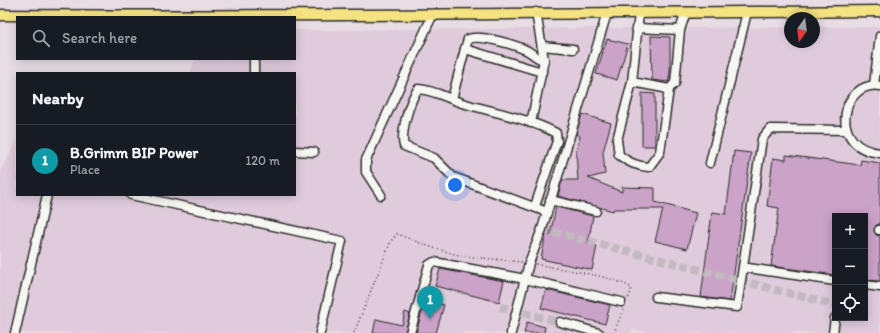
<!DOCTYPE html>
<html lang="en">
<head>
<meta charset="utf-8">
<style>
  :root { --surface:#171b24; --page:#242831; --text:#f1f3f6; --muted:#9ea1a6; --line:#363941; --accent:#0b8043 }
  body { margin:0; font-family:Itim,sans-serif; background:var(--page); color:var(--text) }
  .controls { position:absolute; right:12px; bottom:12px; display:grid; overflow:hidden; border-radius:0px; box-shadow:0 2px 10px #0003 }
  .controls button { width:36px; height:36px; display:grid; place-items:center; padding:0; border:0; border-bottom:1px solid var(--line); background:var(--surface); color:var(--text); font:20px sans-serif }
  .compass { position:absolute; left:784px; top:12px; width:36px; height:36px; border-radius:50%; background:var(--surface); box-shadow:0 2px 10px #0003; rotate:194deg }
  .you { position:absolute; left:455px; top:185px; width:14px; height:14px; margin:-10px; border:3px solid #fff; border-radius:50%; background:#1a73e8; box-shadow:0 0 0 6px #1a73e833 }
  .badge { display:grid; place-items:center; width:26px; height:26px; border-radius:50%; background:var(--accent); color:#fff; font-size:13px; font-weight:700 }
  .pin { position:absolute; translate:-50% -33px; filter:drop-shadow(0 1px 2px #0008) }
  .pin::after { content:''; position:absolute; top:21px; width:14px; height:12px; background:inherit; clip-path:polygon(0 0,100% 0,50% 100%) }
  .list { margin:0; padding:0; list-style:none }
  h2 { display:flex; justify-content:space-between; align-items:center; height:52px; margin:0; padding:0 16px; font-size:17px }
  h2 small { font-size:13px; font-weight:400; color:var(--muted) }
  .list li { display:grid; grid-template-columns:26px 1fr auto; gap:12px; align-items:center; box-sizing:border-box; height:72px; padding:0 16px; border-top:1px solid var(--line) }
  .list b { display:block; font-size:15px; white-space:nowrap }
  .list p { margin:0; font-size:13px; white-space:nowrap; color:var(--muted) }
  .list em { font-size:13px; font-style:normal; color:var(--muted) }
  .icon { flex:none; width:22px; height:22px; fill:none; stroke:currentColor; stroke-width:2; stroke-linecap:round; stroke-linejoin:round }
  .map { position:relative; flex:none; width:880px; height:333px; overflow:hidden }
  .search { position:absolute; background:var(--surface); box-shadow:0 2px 10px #0003; left:16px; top:16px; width:280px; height:44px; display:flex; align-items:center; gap:10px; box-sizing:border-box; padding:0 14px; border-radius:0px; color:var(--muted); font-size:15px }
  .panel { position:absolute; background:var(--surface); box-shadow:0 2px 10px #0003; left:16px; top:72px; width:280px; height:124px; border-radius:0px }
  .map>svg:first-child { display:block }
  .built { fill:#e0cbdc; fill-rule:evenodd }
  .building { fill:#cba2c8; stroke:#2b2b2b }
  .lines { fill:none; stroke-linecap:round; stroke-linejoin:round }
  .minor-tunnel { stroke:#c3b9c0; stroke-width:8; stroke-dasharray:8 4; stroke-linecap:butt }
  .minor-casing { stroke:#2b2b2b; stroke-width:11 }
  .major-casing { stroke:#2b2b2b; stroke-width:13 }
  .path { stroke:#2b2b2b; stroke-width:1.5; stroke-dasharray:1 3; stroke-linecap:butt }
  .minor { stroke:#f6f6f2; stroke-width:8 }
  .major { stroke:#f5e382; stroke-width:10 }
</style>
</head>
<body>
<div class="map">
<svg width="880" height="333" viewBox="0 0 880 333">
  <rect width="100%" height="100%" fill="#e9dde5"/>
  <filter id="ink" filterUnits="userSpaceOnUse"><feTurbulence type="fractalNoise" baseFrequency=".025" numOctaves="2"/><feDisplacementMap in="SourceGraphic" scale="8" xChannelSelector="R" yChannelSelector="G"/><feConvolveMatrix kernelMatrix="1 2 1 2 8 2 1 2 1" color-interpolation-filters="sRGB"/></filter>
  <g filter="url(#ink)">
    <!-- built -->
    <path class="built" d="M790,27V42H814V27H880V333H659L632,330L631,333H0V171L17,141V195H295V73H190L195,59H295V30ZM835,216H865V318H835Z"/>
    <!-- building -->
    <g class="building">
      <path d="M651,36L670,37V74L668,82L652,80Z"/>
      <path d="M607,39L628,44L617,80L596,74Z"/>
      <path d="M642,93L655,94V146H642Z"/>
      <path d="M582,114L611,123L603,152L605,174L588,178L622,192V187L655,188V202L696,213L687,249L655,241L663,209H614L613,211L558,196L562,180H578L576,151L580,136L576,134Z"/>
      <path d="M734,151L751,153L730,301L701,297L712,212L726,214Z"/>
      <path d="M786,155L860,165L861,160L880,163V224L876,225L874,230L876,235L880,236V281L865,280V216H835V275L771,266L779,208L767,206L773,158L786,160Z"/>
      <path d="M556,207L593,216L588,244L597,246L592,270L541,259L546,234L550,235Z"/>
      <path d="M440,269L504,281L499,302L435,286Z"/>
      <path d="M546,290L610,305L605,324L541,308Z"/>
      <path d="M425,300L444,305L436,333H416Z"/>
      <path d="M405,312L410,314L405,333H373L376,319L402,325Z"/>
      <path d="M527,322L545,327L544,333H524Z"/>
    </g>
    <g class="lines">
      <!-- minor-tunnel -->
      <g class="minor-tunnel">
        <path d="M542,229L835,305"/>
        <path d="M500,307L560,322L557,333"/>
      </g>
      <!-- minor casing -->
      <g class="minor-casing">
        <g id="minor">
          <path d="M639,13L632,82L669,89L675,83L680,30L686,12"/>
          <path d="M636,28L680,30"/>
          <path d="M542,46L573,49"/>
          <path d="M465,49L468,39C480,34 516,45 528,51C535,55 535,58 544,60"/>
          <path d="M254,59V73"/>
          <path d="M632,82L617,140L619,155C629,163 637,166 649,167L660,152L669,89"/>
          <path d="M874,85L880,36"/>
          <path d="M880,86C841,80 827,148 880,153"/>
          <path d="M452,99L465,49L542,72"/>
          <path d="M531,123L544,60L536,12"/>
          <path d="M295,151L314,152"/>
          <path d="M710,163L747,12"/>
          <path d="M131,195L342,241L320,333"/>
          <path d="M381,195L366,172V160L432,16"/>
          <path d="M550,200L596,211"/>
          <path d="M535,206L557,141L556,133C527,118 493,112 462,103C447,98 434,90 418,89C410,100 400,132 404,146L434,158L453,177L547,212"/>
          <path d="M879,230H880"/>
          <path d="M748,268L835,281"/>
          <path d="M865,285L880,287"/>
          <path d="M656,297L737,307L762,139L770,129L846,130"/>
          <path d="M560,322L599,333"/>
          <path d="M15,333L47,195"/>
          <path d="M410,333L429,265L434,262L525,279L621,302"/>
          <path d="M511,333L529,263L542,229L607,13"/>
          <path d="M833,333L835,318"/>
        </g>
      </g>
      <!-- major casing -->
      <g class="major-casing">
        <path id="major" d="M0,15C293,17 587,13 880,11"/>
      </g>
      <!-- path -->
      <g class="path">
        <path d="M536,264C557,269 617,276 631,288V292L628,299"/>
        <path d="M354,333L391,241L397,234L433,248L463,256L522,262"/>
        <path d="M614,333L623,310"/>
      </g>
      <!-- minor -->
      <use href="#minor" class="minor"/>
      <!-- major -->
      <use href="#major" class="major"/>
    </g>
  </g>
</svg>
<div class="controls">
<button>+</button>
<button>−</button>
<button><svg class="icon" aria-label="locate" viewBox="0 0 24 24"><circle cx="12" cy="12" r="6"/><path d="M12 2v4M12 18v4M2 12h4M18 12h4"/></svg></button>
</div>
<svg class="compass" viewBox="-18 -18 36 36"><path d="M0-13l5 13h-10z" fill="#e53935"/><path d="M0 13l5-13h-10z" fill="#9ea1a6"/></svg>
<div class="you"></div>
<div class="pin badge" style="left:430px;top:319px;background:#0f9aa8">1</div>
<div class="search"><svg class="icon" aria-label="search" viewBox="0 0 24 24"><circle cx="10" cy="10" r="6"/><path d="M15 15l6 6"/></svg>Search here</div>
<section class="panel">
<h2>Nearby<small></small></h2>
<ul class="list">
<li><span class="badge" style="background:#0f9aa8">1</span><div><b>B.Grimm BIP Power</b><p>Place</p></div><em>120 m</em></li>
</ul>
</section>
</div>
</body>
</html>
